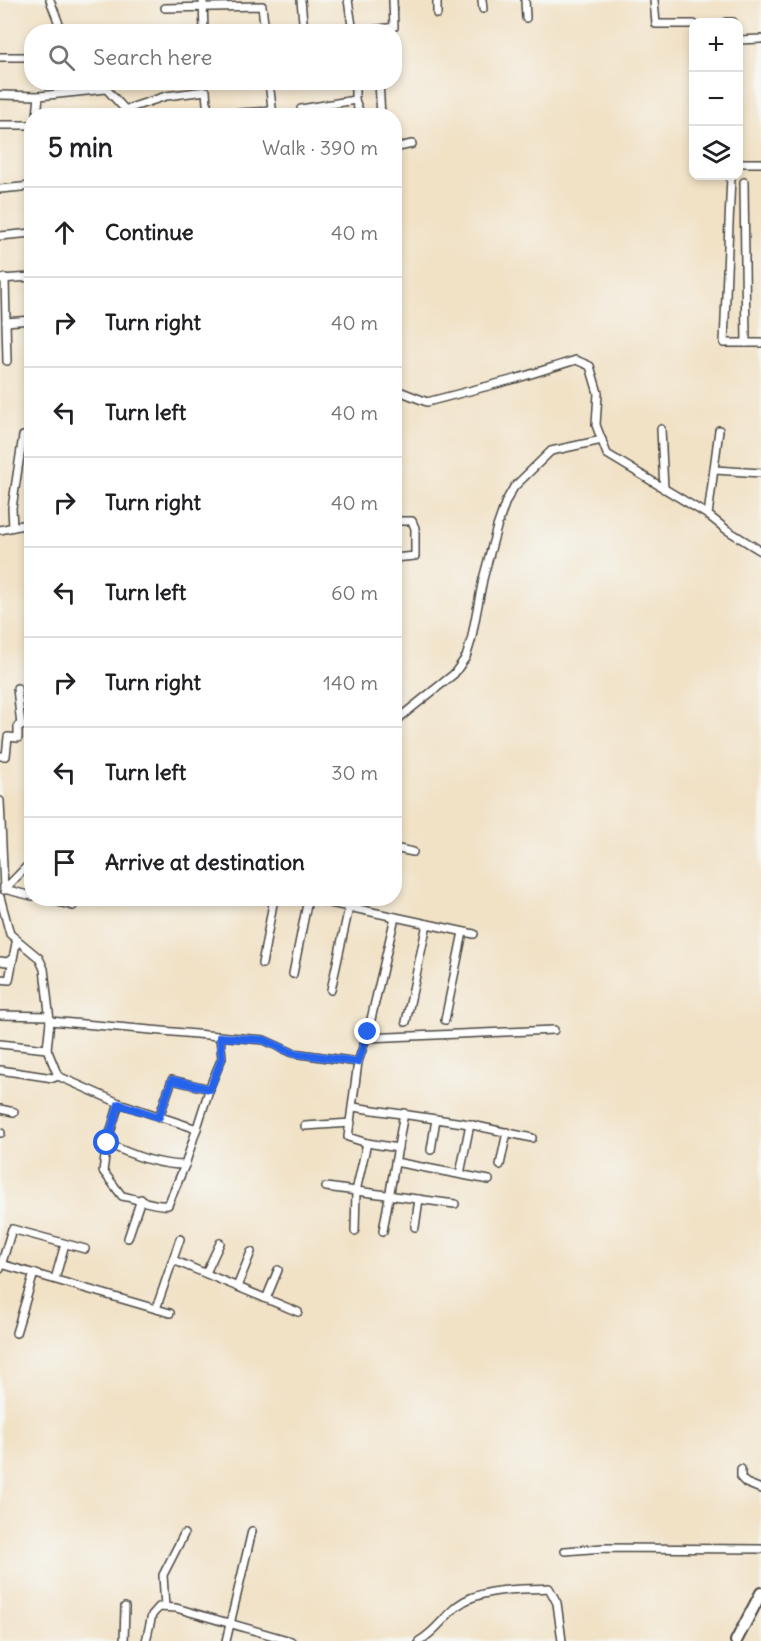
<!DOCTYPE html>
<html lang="en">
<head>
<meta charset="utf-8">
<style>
  :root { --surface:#fff; --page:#f6f6f6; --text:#202124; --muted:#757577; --line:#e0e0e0 }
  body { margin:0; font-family:Delius,sans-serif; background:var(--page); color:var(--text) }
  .controls { position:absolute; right:18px; top:18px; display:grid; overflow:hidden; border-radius:12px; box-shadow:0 3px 9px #0003 }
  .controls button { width:54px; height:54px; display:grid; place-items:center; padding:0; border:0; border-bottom:2px solid var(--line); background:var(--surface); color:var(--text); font:30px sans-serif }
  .stop { position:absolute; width:18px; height:18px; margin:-14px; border:4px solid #2563eb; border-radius:50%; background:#fff }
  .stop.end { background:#2563eb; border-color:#fff; box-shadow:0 2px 6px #0008 }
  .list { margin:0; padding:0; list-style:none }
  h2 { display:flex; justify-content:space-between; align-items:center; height:78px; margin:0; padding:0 24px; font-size:26px }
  h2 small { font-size:20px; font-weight:400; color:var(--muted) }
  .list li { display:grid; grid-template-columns:39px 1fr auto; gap:18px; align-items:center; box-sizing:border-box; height:90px; padding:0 24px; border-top:2px solid var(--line) }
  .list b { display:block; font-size:22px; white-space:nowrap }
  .list em { font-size:20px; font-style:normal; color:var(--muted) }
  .icon { flex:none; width:33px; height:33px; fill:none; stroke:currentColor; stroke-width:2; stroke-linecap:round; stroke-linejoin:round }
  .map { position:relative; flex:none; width:761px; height:1641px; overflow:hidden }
  .search { position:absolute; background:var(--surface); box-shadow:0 3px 9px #0003; left:24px; top:24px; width:378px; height:66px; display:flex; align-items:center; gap:15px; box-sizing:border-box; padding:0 21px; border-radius:24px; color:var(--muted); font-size:22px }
  .panel { position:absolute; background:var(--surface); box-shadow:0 3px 9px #0003; left:24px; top:108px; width:378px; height:798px; border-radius:24px }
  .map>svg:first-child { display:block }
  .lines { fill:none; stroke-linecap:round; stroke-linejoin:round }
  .street-casing { stroke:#494642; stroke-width:10 }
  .secondary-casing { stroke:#494642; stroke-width:14 }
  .street { stroke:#fff; stroke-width:7 }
  .secondary { stroke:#fff; stroke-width:10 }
  .route { stroke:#2563eb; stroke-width:8 }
</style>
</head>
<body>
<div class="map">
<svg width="761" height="1641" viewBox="0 0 761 1641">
  <rect width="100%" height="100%" fill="#f6f6f2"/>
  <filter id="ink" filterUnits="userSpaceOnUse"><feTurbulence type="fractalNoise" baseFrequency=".0167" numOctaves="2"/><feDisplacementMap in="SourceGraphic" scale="12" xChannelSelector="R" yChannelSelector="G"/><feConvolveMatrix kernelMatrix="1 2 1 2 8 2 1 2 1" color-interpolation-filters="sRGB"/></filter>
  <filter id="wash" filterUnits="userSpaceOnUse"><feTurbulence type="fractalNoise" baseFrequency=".008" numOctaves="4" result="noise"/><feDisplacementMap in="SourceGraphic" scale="24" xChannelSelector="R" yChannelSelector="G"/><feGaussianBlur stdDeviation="1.35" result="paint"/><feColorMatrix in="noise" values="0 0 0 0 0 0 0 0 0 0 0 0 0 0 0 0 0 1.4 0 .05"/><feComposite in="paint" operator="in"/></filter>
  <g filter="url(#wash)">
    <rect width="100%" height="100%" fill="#f1e1c5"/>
  </g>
  <g filter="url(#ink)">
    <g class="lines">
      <!-- street casing -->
      <g class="street-casing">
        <g id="street">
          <path d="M50,0L62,32"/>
          <path d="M203,0L204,32"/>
          <path d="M301,0L304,32"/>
          <path d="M348,0L353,32"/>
          <path d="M437,0V14"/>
          <path d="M482,0L483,9"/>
          <path d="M525,0L526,18"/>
          <path d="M654,0L656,24H694"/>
          <path d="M165,8L262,6L265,32"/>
          <path d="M726,22H733"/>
          <path d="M360,32L394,27L393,0"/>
          <path d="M738,40L761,39"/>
          <path d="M0,57H32"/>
          <path d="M100,82L131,116"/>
          <path d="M269,82L273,116"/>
          <path d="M355,82V100L360,113"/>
          <path d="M379,82L381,116"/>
          <path d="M0,95L39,96"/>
          <path d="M127,109L166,96L206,91L208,116"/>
          <path d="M301,109L355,100"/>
          <path d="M208,115L272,111"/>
          <path d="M37,116L39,96L106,89"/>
          <path d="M0,125H32"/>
          <path d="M394,148L412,144"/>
          <path d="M738,163H761"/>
          <path d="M731,176L724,343H761"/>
          <path d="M744,182L746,343"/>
          <path d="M0,189L32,186"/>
          <path d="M0,236L32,233"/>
          <path d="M5,278L6,322L32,320"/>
          <path d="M0,279L32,277"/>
          <path d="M6,322L7,361"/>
          <path d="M394,389L427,402L515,379L576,360L590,366L598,393L596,425L607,454L708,515L727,530L761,551"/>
          <path d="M661,429L664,489"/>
          <path d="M715,470L761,473"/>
          <path d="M708,515L719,430"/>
          <path d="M394,521H412L415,528V556L394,558"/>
          <path d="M13,527L12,508L23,436L32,435"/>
          <path d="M0,530L32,523"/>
          <path d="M17,688L21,725"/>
          <path d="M394,722L454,674L466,657L471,641L483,579L497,527L506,501L514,487L551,451L602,440"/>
          <path d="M0,756H6L8,737L18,738V726L32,725"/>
          <path d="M0,801L4,889L32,896"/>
          <path d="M394,848L413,852"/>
          <path d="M4,890L32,861"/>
          <path d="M0,897L10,934L39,958L44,969L50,1021L47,1049L0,1044"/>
          <path d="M44,898L73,906"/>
          <path d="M307,898L474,934"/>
          <path d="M395,917L368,1032L358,1062L348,1137L367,1143L398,1148"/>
          <path d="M0,961L7,962L12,959"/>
          <path d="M262,964L274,898"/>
          <path d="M293,974L308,899"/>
          <path d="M0,979L9,980L16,943L18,941"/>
          <path d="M331,990L351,898"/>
          <path d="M0,1015L49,1016"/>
          <path d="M445,1020L463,932"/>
          <path d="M50,1021L264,1040L293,1053L358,1062"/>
          <path d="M406,1022L427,924"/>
          <path d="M366,1038L554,1030"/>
          <path d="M47,1049L58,1076"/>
          <path d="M0,1070L53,1078L58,1076L119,1103L197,1129"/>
          <path d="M119,1103L107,1143L103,1171L122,1196C135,1198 156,1207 168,1205L185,1165L211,1084L222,1058L220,1037"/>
          <path d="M353,1107L463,1123L532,1138"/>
          <path d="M0,1109L14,1112"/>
          <path d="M159,1117L172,1080L210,1089"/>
          <path d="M305,1126L351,1123"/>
          <path d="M0,1133H1"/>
          <path d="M107,1143C131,1155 158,1165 185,1165"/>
          <path d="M431,1150L436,1119"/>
          <path d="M395,1162L489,1180"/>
          <path d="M500,1165L507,1132"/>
          <path d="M460,1174L470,1124"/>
          <path d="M326,1187L455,1204"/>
          <path d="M415,1227L419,1199"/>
          <path d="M355,1231L356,1191L367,1143"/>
          <path d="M383,1231L404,1113"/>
          <path d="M128,1238L141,1199"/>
          <path d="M173,1260L298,1312"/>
          <path d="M1,1264L170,1313"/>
          <path d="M0,1269L12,1229L85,1249"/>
          <path d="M206,1273L220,1243"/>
          <path d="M55,1279L65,1244"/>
          <path d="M237,1287L251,1252"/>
          <path d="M266,1299L278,1270"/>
          <path d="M156,1309L180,1239"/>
          <path d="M16,1333L34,1273"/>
          <path d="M741,1469V1478L746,1483L761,1489"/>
          <path d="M565,1551L603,1548L761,1549"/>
          <path d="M165,1607L163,1575L184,1534"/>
          <path d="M124,1641L125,1607"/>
          <path d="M146,1641L152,1615L159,1607L176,1608L291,1641"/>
          <path d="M226,1641L252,1531"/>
          <path d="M419,1641C435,1632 443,1618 457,1606C481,1587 521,1590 549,1588L557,1603L562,1641"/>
        </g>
      </g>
      <!-- secondary casing -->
      <g class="secondary-casing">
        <path id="secondary" d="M736,1641L761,1593"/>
      </g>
      <!-- street -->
      <use href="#street" class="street"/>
      <!-- secondary -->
      <use href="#secondary" class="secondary"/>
    </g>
  </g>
  <g class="lines" filter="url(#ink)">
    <!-- route -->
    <path class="route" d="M107,1143L119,1104L159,1117L172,1080L210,1089L222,1058L220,1037L264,1040L293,1053L358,1062L368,1032"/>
  </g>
</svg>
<div class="controls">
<button>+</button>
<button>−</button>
<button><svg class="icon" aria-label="layers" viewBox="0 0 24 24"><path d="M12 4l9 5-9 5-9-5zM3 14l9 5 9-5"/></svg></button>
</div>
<div class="stop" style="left:107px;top:1143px"></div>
<div class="stop end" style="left:368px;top:1032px"></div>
<div class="search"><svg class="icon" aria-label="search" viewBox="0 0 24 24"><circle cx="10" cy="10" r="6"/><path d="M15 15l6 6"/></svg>Search here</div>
<section class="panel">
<h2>5 min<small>Walk · 390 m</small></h2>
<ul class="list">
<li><svg class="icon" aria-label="ahead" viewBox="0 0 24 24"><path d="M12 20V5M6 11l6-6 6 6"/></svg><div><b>Continue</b></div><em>40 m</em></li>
<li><svg class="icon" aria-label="right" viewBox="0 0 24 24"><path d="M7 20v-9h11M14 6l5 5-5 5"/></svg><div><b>Turn right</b></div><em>40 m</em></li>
<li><svg class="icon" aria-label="left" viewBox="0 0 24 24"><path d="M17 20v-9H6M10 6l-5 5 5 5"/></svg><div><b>Turn left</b></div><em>40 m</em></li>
<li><svg class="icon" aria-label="right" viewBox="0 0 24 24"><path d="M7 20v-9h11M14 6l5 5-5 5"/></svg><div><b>Turn right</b></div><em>40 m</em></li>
<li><svg class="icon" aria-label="left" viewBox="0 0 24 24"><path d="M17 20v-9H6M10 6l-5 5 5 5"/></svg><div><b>Turn left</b></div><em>60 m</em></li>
<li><svg class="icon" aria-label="right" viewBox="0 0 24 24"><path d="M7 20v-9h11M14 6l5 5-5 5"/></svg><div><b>Turn right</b></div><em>140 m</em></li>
<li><svg class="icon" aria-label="left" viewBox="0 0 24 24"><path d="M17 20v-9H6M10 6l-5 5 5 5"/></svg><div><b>Turn left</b></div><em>30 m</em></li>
<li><svg class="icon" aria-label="arrive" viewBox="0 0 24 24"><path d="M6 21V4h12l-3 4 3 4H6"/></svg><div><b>Arrive at destination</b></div></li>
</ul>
</section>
</div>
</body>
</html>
